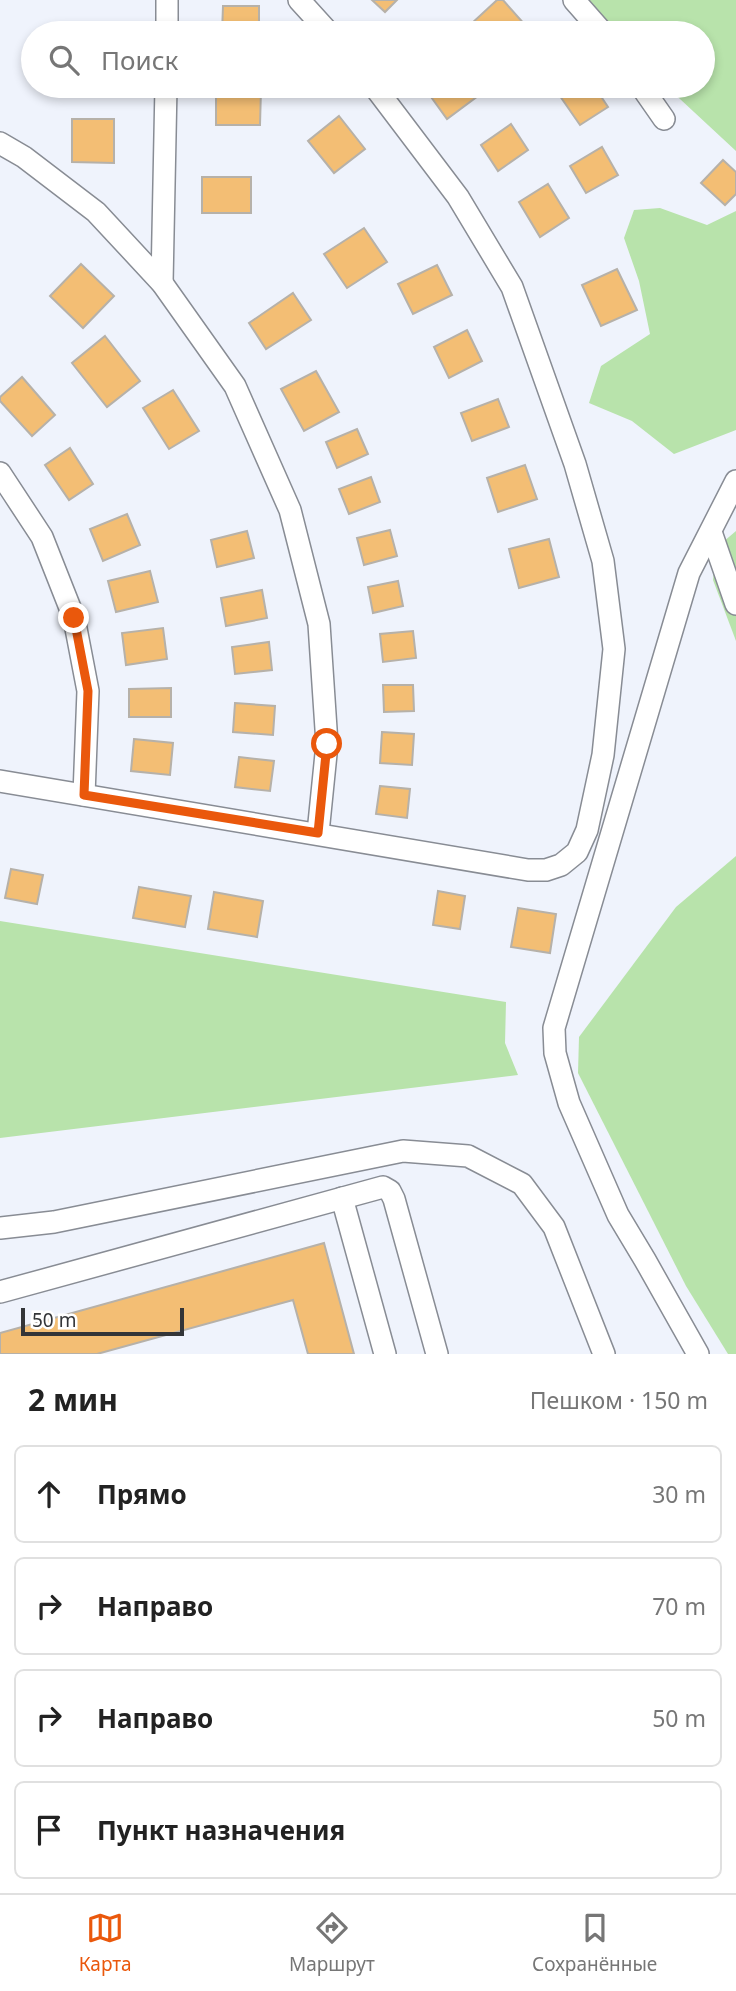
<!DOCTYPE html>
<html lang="ru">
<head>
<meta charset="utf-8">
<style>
  :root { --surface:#fff; --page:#f2f2f2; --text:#222; --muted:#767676; --line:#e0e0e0; --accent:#ea580c }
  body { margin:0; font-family:"Noto Sans",sans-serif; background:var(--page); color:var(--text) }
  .scale { position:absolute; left:21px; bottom:18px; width:163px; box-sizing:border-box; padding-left:7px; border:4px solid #333538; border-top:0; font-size:19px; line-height:24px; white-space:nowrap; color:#333538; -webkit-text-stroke:5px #fff; paint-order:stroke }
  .stop { position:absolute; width:21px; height:21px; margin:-16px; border:5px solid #ea580c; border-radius:50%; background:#fff }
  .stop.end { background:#ea580c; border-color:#fff; box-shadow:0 2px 7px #0008 }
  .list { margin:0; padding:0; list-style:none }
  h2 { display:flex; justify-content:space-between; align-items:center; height:91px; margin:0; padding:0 28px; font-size:30px }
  h2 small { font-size:23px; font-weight:400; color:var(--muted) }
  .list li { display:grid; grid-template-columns:46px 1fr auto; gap:21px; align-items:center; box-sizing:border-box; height:98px; margin:0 14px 14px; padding:0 14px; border:2px solid var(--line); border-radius:10px }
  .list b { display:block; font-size:26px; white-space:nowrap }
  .list em { font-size:23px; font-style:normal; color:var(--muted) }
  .icon { flex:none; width:38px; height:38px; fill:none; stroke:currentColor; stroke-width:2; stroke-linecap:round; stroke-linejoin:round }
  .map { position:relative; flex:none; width:736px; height:1354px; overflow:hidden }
  .search { position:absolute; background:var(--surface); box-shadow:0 4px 10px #0003; left:21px; right:21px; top:21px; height:77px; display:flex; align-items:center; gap:18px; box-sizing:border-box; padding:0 24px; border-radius:38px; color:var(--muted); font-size:26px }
  .sheet { height:539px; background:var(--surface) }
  nav { display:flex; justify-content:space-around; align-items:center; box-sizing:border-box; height:98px; border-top:2px solid var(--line); background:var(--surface); font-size:19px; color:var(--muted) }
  nav a { display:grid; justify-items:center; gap:4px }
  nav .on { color:var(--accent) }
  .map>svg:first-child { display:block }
  .green { fill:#b8e3ab }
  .building { fill:#f3be74; stroke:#b6b1a9; stroke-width:2 }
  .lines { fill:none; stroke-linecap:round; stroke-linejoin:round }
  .minor-casing { stroke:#888c94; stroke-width:24 }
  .minor { stroke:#fff; stroke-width:21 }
  .route { stroke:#ea580c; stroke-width:9 }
</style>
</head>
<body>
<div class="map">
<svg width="736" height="1354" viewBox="0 0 736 1354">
  <rect width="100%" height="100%" fill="#eff3fc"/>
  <!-- green -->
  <g class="green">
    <path d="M586,0H736V151L666,86H703V33H617Z"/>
    <path d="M660,208L707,225L736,211V430L674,454L632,421L589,403L601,366L650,334L639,281L624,238L634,210Z"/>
    <path d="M736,531V641L713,580L716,548Z"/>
    <path d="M736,856V1354H728L686,1286L578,1073L579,1037L676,907Z"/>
    <path d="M0,921L506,1002L505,1043L518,1075L0,1138Z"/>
  </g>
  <!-- building -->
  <g class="building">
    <path d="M372,0H397L385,12Z"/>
    <path d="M497,0H503L526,26L519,33H479L471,24Z"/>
    <path d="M223,6H259V33H222Z"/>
    <path d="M431,86H477L482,93L447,119L426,90Z"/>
    <path d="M553,86H594L608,107L580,125Z"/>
    <path d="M216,89H261L260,125H216Z"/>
    <path d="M339,116L365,149L334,173L308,141Z"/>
    <path d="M72,119H114V163L72,162Z"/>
    <path d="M511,124L528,150L498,171L481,145Z"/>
    <path d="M602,147L618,175L586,193L570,166Z"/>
    <path d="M723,160L736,172V194L725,205L701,183Z"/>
    <rect x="202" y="177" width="49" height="36"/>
    <path d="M548,184L569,218L540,237L519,202Z"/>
    <path d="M364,228L387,262L347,288L324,254Z"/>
    <path d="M81,264L114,296L83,328L50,296Z"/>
    <path d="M437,265L452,295L413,314L398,284Z"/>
    <path d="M617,269L637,310L601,326L582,285Z"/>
    <path d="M293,293L311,320L266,349L249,323Z"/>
    <path d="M467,330L482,361L449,378L434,347Z"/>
    <path d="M105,336L140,381L107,407L72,363Z"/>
    <path d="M316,371L339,412L304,431L281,389Z"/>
    <path d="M22,377L55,415L32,436L0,401V397Z"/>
    <path d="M173,390L199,431L169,449L143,408Z"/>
    <path d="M498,399L509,427L472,441L461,413Z"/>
    <path d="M357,429L368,454L337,468L326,442Z"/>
    <path d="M70,448L93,484L69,500L45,465Z"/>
    <path d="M525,465L537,499L498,512L487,478Z"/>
    <path d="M371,477L380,502L349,514L339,489Z"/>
    <path d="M127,514L140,545L103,561L90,529Z"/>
    <path d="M390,530L397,556L364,565L357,538Z"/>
    <path d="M247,531L254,558L217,567L211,540Z"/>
    <path d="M549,539L559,577L519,588L509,549Z"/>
    <path d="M150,571L158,602L116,612L108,581Z"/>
    <path d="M398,581L403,606L373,613L368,587Z"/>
    <path d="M262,590L267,618L226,626L221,598Z"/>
    <path d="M163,628L167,659L126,665L122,633Z"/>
    <path d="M413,631L416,658L383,662L380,634Z"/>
    <path d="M269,642L272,670L235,674L232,647Z"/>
    <path d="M383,685H413L414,711L384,712Z"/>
    <path d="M171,688V717H129V689Z"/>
    <path d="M235,703L275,706L273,735L233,732Z"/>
    <path d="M382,732L414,734L412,765L380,763Z"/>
    <path d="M134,739L173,743L170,775L131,771Z"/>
    <path d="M239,757L274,761L270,791L235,787Z"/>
    <path d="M380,786L410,789L407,818L376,814Z"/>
    <path d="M11,869L43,875L37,904L5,898Z"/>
    <path d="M139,887L191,896L185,927L133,918Z"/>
    <path d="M438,891L465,896L460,929L433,925Z"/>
    <path d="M214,892L263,901L257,937L208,929Z"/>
    <path d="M518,908L556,914L550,953L511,947Z"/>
    <path d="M324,1243L354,1354H308L293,1300L97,1354H0V1333Z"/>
  </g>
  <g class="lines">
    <!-- minor casing -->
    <g class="minor-casing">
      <g id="minor">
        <path d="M299,0L329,33"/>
        <path d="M574,0L603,33"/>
        <path d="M167,33V0"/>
        <path d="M641,86L664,119"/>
        <path d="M0,143L24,157L96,212L162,283L235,386L290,510L319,624L327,744L318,833"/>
        <path d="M162,283L166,86"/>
        <path d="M0,473L42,537L74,618L88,691L84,795"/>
        <path d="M711,532L736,604"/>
        <path d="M0,781L528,870H546L561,865L577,852L587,830L603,755L614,649L603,561L575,464L512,287L458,197L374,86"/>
        <path d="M342,1198L385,1354"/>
        <path d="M0,1228L54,1222L403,1151L468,1156L522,1184L554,1227L604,1354"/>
        <path d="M0,1292L383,1187L390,1191L394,1199L437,1354"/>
        <path d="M698,1354L645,1260L618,1215L569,1103L555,1053L554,1028L689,573L736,481"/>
      </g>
    </g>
    <!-- minor -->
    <use href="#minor" class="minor"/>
  </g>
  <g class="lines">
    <!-- route -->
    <path class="route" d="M74,618L88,691L84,795L318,833L327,744"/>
  </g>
</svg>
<div class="scale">50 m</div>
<div class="stop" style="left:327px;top:744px"></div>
<div class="stop end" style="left:74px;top:618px"></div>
<div class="search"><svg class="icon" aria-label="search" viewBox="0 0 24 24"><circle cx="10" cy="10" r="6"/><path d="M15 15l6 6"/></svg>Поиск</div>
</div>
<section class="sheet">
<h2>2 мин<small>Пешком · 150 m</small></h2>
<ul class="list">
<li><svg class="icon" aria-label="ahead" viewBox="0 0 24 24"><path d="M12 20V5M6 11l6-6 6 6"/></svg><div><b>Прямо</b></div><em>30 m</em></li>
<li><svg class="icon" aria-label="right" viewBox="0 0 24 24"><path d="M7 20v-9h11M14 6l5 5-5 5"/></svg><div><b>Направо</b></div><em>70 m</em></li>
<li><svg class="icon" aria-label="right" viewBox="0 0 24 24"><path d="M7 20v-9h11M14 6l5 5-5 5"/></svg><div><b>Направо</b></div><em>50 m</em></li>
<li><svg class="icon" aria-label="arrive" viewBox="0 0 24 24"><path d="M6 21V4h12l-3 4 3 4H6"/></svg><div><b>Пункт назначения</b></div></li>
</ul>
</section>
<nav>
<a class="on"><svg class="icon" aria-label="map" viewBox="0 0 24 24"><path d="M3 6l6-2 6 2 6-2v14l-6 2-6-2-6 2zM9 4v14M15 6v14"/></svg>Карта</a>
<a><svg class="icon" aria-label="directions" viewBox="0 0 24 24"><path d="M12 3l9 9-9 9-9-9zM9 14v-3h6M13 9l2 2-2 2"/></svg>Маршрут</a>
<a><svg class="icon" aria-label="saved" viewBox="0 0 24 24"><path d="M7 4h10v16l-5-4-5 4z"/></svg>Сохранённые</a>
</nav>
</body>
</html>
